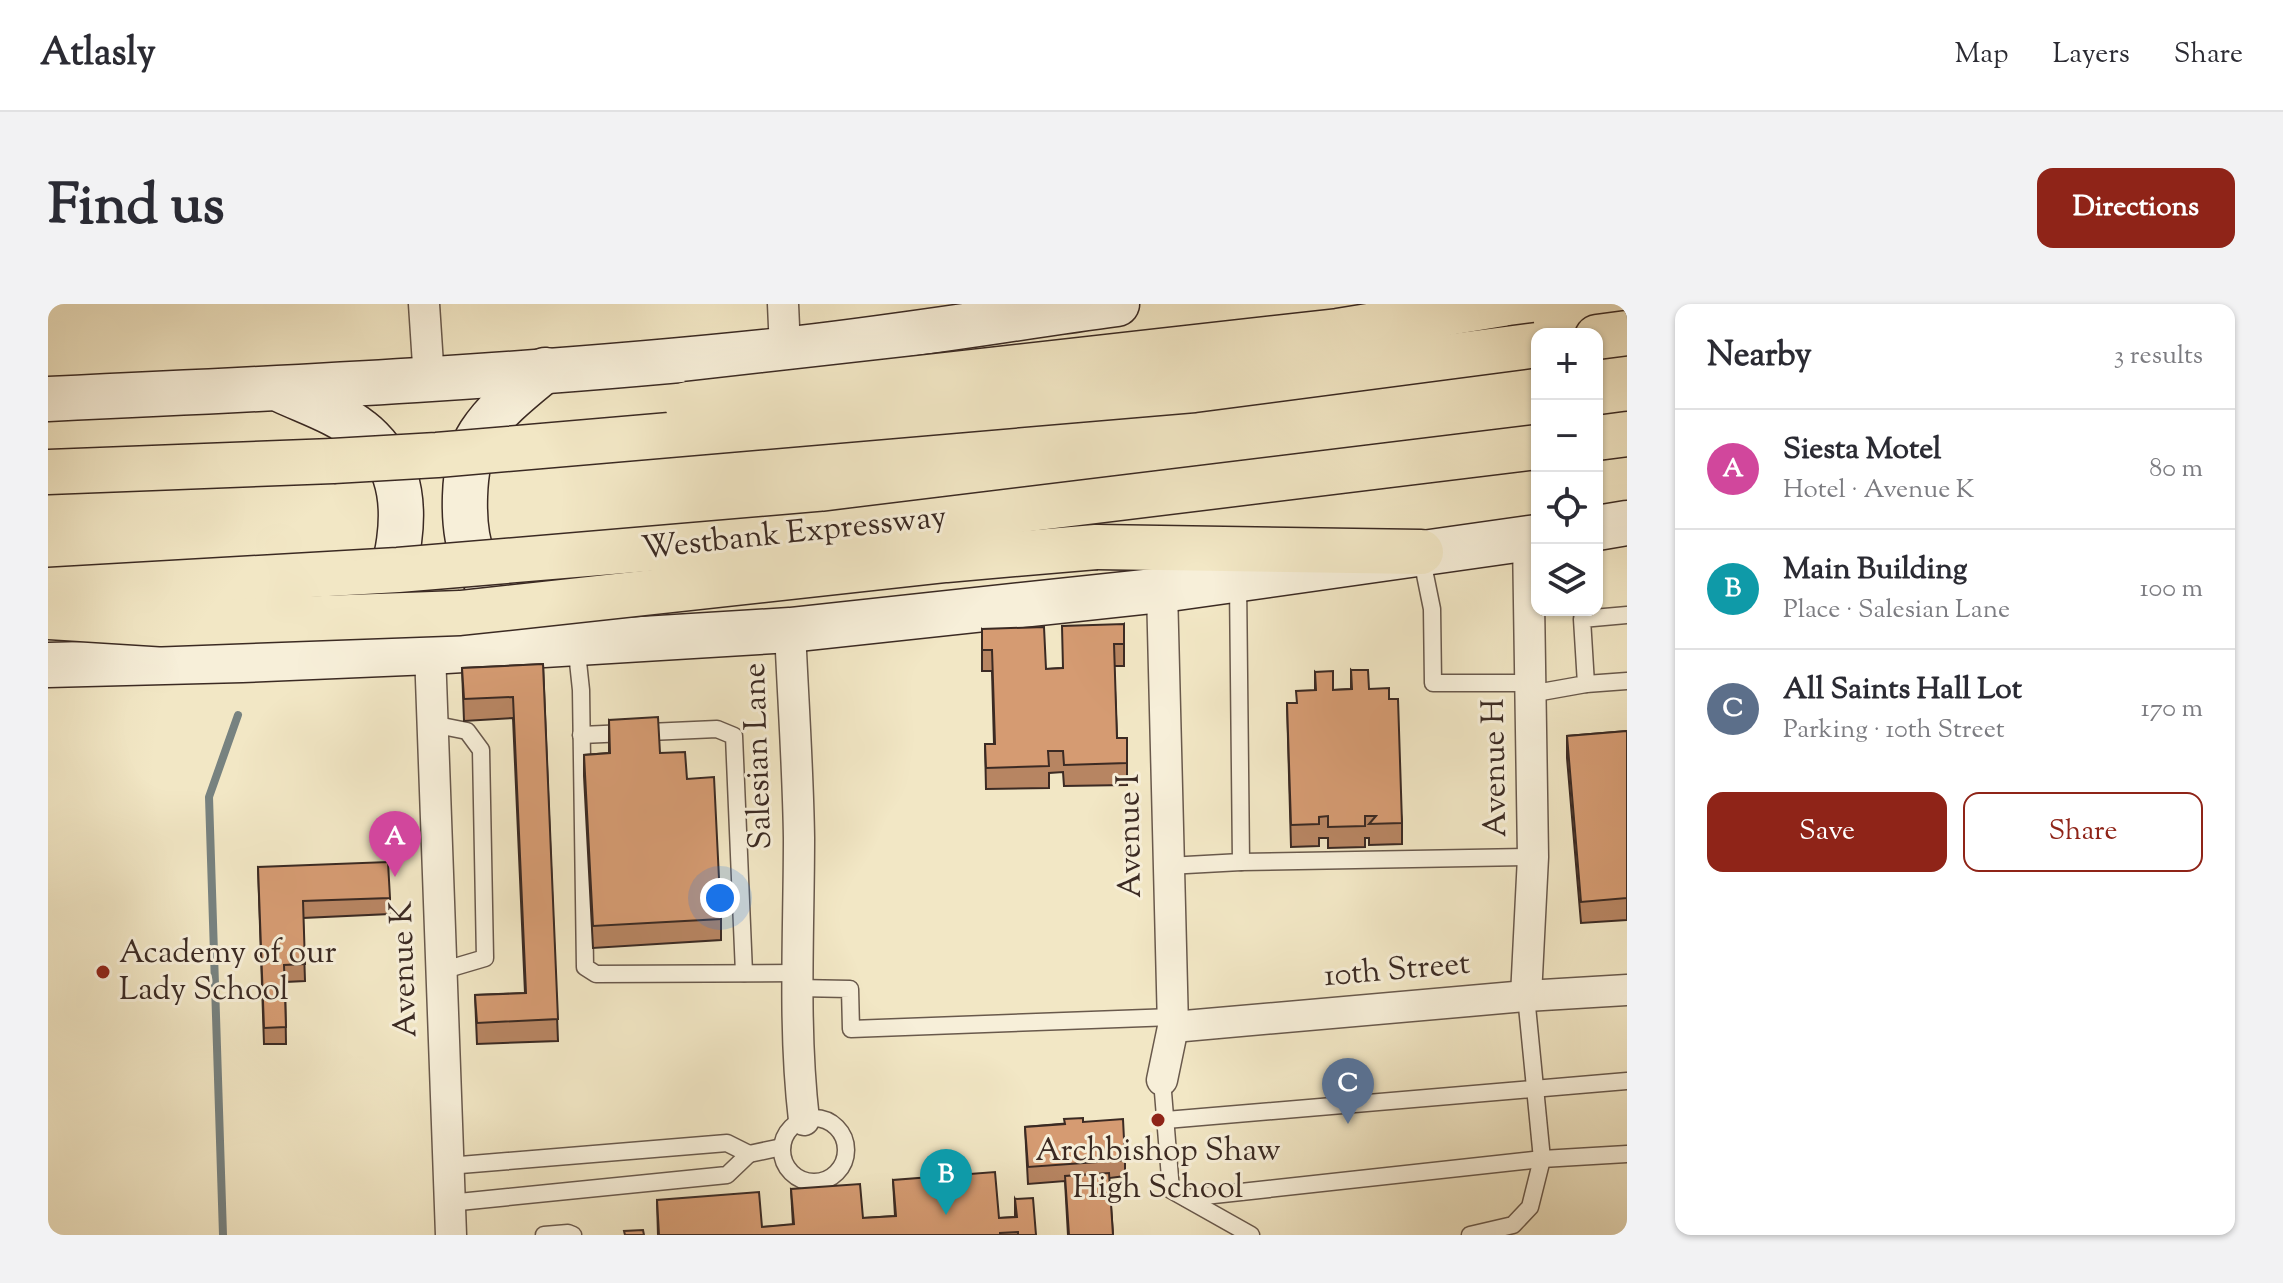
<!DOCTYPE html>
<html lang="en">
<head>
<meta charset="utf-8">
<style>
  :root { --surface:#fff; --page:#f2f2f3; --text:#2b2b33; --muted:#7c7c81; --line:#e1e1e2; --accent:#8f2418 }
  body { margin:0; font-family:"Sorts Mill Goudy",serif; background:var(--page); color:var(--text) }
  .controls { position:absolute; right:24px; top:24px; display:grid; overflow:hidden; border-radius:16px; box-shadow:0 2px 6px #0004 }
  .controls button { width:72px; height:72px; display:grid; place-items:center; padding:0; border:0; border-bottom:2px solid var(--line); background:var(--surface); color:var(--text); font:40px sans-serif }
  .you { position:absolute; left:672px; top:594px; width:28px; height:28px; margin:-20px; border:6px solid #fff; border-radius:50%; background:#1a73e8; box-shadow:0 0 0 12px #1a73e833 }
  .badge { display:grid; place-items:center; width:52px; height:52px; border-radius:50%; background:var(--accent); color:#fff; font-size:26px; font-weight:700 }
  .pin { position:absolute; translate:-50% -66px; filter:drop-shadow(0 2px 4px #0008) }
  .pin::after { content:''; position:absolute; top:42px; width:28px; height:24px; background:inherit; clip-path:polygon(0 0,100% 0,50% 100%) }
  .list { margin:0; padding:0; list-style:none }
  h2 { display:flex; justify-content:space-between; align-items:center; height:104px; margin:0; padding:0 32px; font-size:34px }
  h2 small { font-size:26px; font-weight:400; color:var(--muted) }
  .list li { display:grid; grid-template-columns:52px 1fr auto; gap:24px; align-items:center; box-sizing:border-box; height:120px; padding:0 32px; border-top:2px solid var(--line) }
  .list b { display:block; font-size:30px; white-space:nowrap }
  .list p { margin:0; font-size:26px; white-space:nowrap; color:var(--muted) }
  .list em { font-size:26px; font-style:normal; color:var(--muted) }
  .actions { display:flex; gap:16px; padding:24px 32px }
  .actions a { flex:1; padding:18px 0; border:2px solid var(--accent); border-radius:16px; text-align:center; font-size:28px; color:var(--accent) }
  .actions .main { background:var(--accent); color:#fff }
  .icon { flex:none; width:44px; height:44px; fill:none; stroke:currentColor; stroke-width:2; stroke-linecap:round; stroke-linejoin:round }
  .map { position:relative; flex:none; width:1579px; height:931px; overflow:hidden; border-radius:16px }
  header { display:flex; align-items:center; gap:48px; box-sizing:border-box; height:112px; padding:0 40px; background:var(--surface); border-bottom:2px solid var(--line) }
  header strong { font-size:38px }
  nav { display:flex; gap:44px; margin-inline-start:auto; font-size:28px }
  .intro { display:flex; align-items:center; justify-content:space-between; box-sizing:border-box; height:192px; padding:0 48px }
  h1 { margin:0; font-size:56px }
  .button { padding:20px 36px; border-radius:16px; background:var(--accent); color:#fff; font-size:28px; font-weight:700 }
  main { display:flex; gap:48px; padding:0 48px }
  aside { flex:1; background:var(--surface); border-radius:16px; box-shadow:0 2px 6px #0004 }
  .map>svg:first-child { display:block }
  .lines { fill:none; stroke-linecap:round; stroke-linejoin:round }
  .stream { stroke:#778280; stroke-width:8 }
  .service-casing { stroke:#69594c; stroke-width:19 }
  .minor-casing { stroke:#69594c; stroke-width:33 }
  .secondary-casing { stroke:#3b2a23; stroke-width:47 }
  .motorway-casing { stroke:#3b2a23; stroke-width:47 }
  .service { stroke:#f7efd9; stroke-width:16 }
  .minor { stroke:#f7efd9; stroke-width:30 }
  .secondary { stroke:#f7efd9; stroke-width:44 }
  .motorway { stroke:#f2e7c5; stroke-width:44 }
  .motorway-bridge-casing { stroke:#3b2a23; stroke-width:47; stroke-linecap:butt }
  .motorway-bridge { stroke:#f2e7c5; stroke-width:44 }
  .wall { fill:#b78562; stroke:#3b2a23; stroke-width:2 }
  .building { fill:#d59b72; stroke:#3b2a23; stroke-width:2 }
  .poi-dot { fill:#8f2418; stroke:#f7efd9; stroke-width:3 }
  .labels { text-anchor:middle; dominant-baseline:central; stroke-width:6; stroke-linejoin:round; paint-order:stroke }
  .street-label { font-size:32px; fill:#3b2a23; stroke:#f7efd9 }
  .poi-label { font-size:32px; fill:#3b2a23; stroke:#f7efd9; text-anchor:start }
</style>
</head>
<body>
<header>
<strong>Atlasly</strong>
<nav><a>Map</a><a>Layers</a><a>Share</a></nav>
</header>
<div class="intro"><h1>Find us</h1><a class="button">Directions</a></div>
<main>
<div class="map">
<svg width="1579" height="931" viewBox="0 0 1579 931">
  <rect width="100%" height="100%" fill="#f2e7c5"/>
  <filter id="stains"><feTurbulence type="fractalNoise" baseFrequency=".0025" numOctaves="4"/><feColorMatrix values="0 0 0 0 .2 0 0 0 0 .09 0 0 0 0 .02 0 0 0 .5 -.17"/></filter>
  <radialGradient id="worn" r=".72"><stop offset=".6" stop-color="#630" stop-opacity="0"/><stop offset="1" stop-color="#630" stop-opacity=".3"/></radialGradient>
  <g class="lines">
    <!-- stream -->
    <path class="stream" d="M175,931L161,493L190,411"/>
    <!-- service casing -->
    <g class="service-casing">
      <g id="service">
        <path d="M1373,251L1384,305L1385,379H1482"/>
        <path d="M528,339L533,386L537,663L548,670L750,669"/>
        <path d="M1538,380L1579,377"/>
        <path d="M1482,390L1538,380L1534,315L1579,311"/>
        <path d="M384,420L419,427L433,446L437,654L393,667"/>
        <path d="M533,431L669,425L686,432L696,669"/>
        <path d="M1193,558L1485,553"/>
        <path d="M1120,562L1193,558L1190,278"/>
        <path d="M749,684L802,685L803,725L1125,713"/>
        <path d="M1114,776L1123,886L1203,931"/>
        <circle cx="766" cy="846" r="32"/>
        <path d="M1118,816L1579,777"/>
        <path d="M701,850L734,843"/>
        <path d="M400,862L679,839L701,850L679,871L401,899"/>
        <path d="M1138,894L1494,855L1579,850"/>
        <path d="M496,931L520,929L525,931"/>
        <path d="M1422,931L1465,921L1482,903L1494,855L1478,692"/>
      </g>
    </g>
    <!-- minor casing -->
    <g class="minor-casing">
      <g id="minor">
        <path d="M376,0L381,76"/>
        <path d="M735,0L737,45"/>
        <path d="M1114,286L1125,723L1114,776"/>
        <path d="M742,326C745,395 750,465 751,534C751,628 745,722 756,816"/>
        <path d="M382,348L403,931"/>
        <path d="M1478,692L1485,553L1480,234"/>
        <path d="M1125,723L1478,692L1579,686"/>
      </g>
    </g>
    <!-- secondary casing -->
    <g class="secondary-casing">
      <g id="secondary">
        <path d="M235,87C261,99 291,109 313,127C326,137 342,157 347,172C359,208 352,266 329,298"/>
        <path d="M0,95C245,84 490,72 734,46C846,34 958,15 1069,0"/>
        <path d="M1549,224L1579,219"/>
        <path d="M491,318C475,311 457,301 446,287C439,278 431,266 426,256C413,225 413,159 432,130C448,105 474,85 497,66"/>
        <path d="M0,361L194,356L382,348L742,326L1114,286L1489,233"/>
      </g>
    </g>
    <!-- motorway casing -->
    <g class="motorway-casing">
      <g id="motorway">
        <path d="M1549,33L1579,29"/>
        <path d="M1549,134L1579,130"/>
        <path d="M0,168L285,157"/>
        <path d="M1048,243L1373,248"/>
      </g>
    </g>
    <!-- service -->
    <use href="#service" class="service"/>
    <!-- minor -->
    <use href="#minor" class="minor"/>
    <!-- secondary -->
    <use href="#secondary" class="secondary"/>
    <!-- motorway -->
    <use href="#motorway" class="motorway"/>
    <!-- motorway-bridge casing -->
    <g class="motorway-bridge-casing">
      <g id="motorway-bridge">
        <path d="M639,100L1290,27L1454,0"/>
        <path d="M285,157L389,151L1146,86L1489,41"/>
        <path d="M0,286L350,266L777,230L1489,143"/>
        <path d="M0,313L113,320L412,309L898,256L1048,243"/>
      </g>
    </g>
    <!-- motorway-bridge -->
    <use href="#motorway-bridge" class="motorway-bridge"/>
  </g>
  <!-- wall -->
  <g class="wall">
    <path d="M1076,320V362H1066L1069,434H1079V481L1016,482L1015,468L1001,469V484L938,485L937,440H946L944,367H934V325L998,365L1014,364Z"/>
    <path d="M495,360L510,737L429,740L427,691L477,689L465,414L416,417L414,364Z"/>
    <path d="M1303,366L1321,385L1341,395L1354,519V540L1321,541V534H1317V543L1280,544V534H1271V542L1243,543L1239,399H1248L1267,386V368L1285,386L1303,385Z"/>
    <path d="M561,416L612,449L639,475L673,615V636L545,644L536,472V451L561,449Z"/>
    <path d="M1579,427V616L1533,619L1519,454V432Z"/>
    <path d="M210,563L342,594V610L255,614L257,677L237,678L238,740H216Z"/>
    <path d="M1035,818L1077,856V872L1061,874L1065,931H1020L1017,877L980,880L977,823Z"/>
    <path d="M845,876L951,914L967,913V895L988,931H610L609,896L714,923L745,921L743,885L815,914L847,912Z"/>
  </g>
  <!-- building -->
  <g class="building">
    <path d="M1076,320V340H1066L1069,434H1079V459L1016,461L1015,447H1000L1001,462L938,464L937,440H947L944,346H934V325L996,323L998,365L1015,364L1014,322Z"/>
    <path d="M495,360L510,715L429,719L427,691L478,689L465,393L416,395L414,364Z"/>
    <path d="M1303,366H1320L1321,385L1341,384V395H1350L1354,519L1321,520L1328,512H1317V522L1280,523V512L1271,513V520L1243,521L1239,399H1249L1248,387L1268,386L1267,368L1285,367V386L1304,385Z"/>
    <path d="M610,413L612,449L637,448L639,475L666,473L673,615L545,622L536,451L562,449L561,416Z"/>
    <path d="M1579,427V594L1533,598L1519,432Z"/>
    <path d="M340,558L342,594L255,597L257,660L236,661L238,723L216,724L210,563Z"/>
    <path d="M1035,814V818L1075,815L1077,856L980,863L977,823L1017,820L1016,815Z"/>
    <path d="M947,868L951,914L969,913L967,895L985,894L988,931H970V928L952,929V931H611L609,896L711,888L714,923L746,920L743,885L812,880L815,914L848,912L845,876Z"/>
    <path d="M1061,869L1065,931H1021L1017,872Z"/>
    <path d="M595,926L596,931H577L576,927Z"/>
  </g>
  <!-- markers -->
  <g class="poi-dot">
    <circle cx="55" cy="668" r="8"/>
    <circle cx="1110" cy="816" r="8"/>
  </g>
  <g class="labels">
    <!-- street labels -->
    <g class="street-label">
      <text transform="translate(746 230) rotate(-6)">Westbank Expressway</text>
      <text transform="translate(711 452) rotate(-92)">Salesian Lane</text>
      <text transform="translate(1448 464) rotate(-91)">Avenue H</text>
      <text transform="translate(1083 532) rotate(-91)">Avenue I</text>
      <text transform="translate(357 665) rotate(-92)">Avenue K</text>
      <text transform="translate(1349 667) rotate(-5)">10th Street</text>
    </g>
    <!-- poi labels -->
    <g class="poi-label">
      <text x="71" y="650">Academy of our<tspan x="71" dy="37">Lady School</tspan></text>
      <text x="1110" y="848" text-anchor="middle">Archbishop Shaw<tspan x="1110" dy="37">High School</tspan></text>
    </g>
  </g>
  <rect width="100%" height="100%" filter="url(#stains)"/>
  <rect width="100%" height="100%" fill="url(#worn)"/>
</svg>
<div class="controls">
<button>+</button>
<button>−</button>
<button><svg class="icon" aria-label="locate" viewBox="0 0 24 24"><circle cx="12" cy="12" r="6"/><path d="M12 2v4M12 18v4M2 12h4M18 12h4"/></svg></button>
<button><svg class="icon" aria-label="layers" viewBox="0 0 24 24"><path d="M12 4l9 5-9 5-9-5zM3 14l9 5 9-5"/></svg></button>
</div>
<div class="you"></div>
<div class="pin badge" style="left:347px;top:573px;background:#d1479c">A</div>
<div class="pin badge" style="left:898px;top:911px;background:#0f9aa8">B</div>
<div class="pin badge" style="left:1300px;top:820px;background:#5c6f8a">C</div>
</div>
<aside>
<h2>Nearby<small>3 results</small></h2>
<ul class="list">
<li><span class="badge" style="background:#d1479c">A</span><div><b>Siesta Motel</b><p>Hotel · Avenue K</p></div><em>80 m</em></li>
<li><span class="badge" style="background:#0f9aa8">B</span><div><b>Main Building</b><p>Place · Salesian Lane</p></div><em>100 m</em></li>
<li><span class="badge" style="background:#5c6f8a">C</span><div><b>All Saints Hall Lot</b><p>Parking · 10th Street</p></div><em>170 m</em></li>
</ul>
<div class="actions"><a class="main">Save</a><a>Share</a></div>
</aside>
</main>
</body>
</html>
